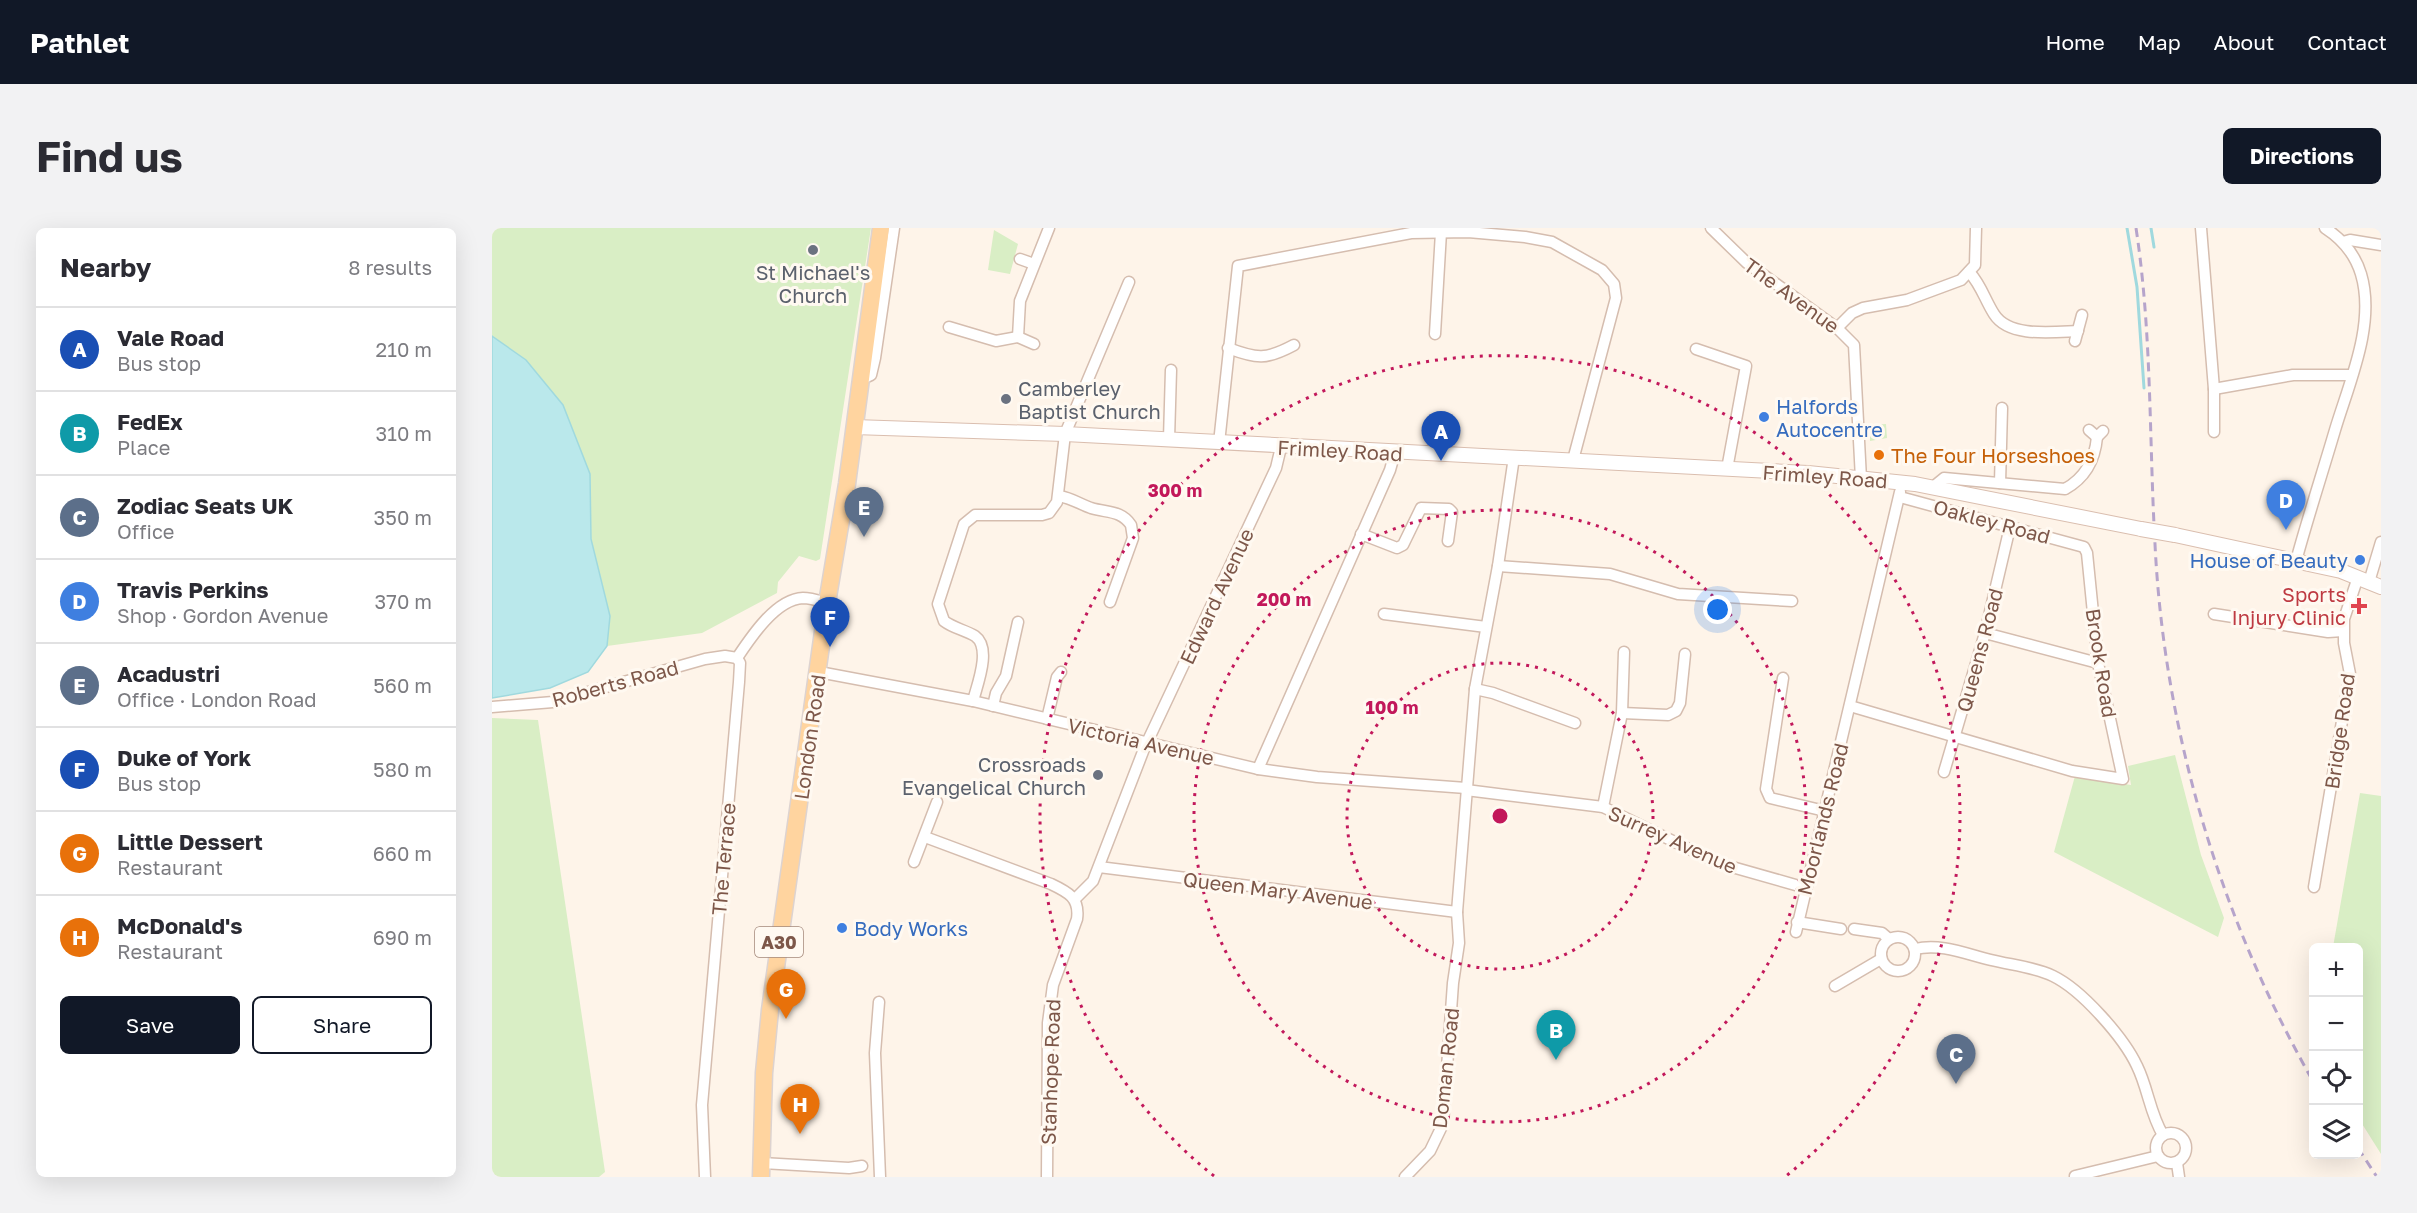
<!DOCTYPE html>
<html lang="en">
<head>
<meta charset="utf-8">
<style>
  :root { --surface:#fff; --page:#f2f2f3; --text:#2b2b33; --muted:#7c7c81; --line:#e1e1e2; --accent:#111827 }
  body { margin:0; font-family:"Golos Text",sans-serif; background:var(--page); color:var(--text) }
  .controls { position:absolute; right:18px; bottom:18px; display:grid; overflow:hidden; border-radius:9px; box-shadow:0 6px 24px #0002 }
  .controls button { width:54px; height:54px; display:grid; place-items:center; padding:0; border:0; border-bottom:2px solid var(--line); background:var(--surface); color:var(--text); font:30px sans-serif }
  .you { position:absolute; left:1226px; top:382px; width:21px; height:21px; margin:-15px; border:4px solid #fff; border-radius:50%; background:#1a73e8; box-shadow:0 0 0 9px #1a73e833 }
  .badge { display:grid; place-items:center; width:39px; height:39px; border-radius:50%; background:var(--accent); color:#fff; font-size:20px; font-weight:700 }
  .pin { position:absolute; translate:-50% -50px; filter:drop-shadow(0 2px 3px #0008) }
  .pin::after { content:''; position:absolute; top:32px; width:21px; height:18px; background:inherit; clip-path:polygon(0 0,100% 0,50% 100%) }
  .list { margin:0; padding:0; list-style:none }
  h2 { display:flex; justify-content:space-between; align-items:center; height:78px; margin:0; padding:0 24px; font-size:26px }
  h2 small { font-size:20px; font-weight:400; color:var(--muted) }
  .list li { display:grid; grid-template-columns:39px 1fr auto; gap:18px; align-items:center; box-sizing:border-box; height:84px; padding:0 24px; border-top:2px solid var(--line) }
  .list b { display:block; font-size:22px; white-space:nowrap }
  .list p { margin:0; font-size:20px; white-space:nowrap; color:var(--muted) }
  .list em { font-size:20px; font-style:normal; color:var(--muted) }
  .actions { display:flex; gap:12px; padding:18px 24px }
  .actions a { flex:1; padding:14px 0; border:2px solid var(--accent); border-radius:9px; text-align:center; font-size:21px; color:var(--accent) }
  .actions .main { background:var(--accent); color:#fff }
  .icon { flex:none; width:33px; height:33px; fill:none; stroke:currentColor; stroke-width:2; stroke-linecap:round; stroke-linejoin:round }
  .map { position:relative; flex:none; width:1889px; height:949px; overflow:hidden; border-radius:9px }
  header { display:flex; align-items:center; gap:36px; box-sizing:border-box; height:84px; padding:0 30px; background:var(--accent); color:#fff }
  header strong { font-size:28px }
  nav { display:flex; gap:33px; margin-inline-start:auto; font-size:21px }
  .intro { display:flex; align-items:center; justify-content:space-between; box-sizing:border-box; height:144px; padding:0 36px }
  h1 { margin:0; font-size:42px }
  .button { padding:15px 27px; border-radius:9px; background:var(--accent); color:#fff; font-size:21px; font-weight:700 }
  main { display:flex; gap:36px; padding:0 36px }
  aside { flex:1; background:var(--surface); border-radius:9px; box-shadow:0 6px 24px #0002 }
  .map>svg:first-child { display:block }
  .green { fill:#d9eec5 }
  .water { fill:#bae8eb; stroke:#a0d9de; stroke-width:1.5 }
  .lines { fill:none; stroke-linecap:round; stroke-linejoin:round }
  .stream { stroke:#a0d9de; stroke-width:3 }
  .minor-casing { stroke:#d5bdaf; stroke-width:13 }
  .secondary-casing { stroke:#dabeaf; stroke-width:16 }
  .primary-casing { stroke:#ddd3d0; stroke-width:19 }
  .minor { stroke:#fff; stroke-width:10 }
  .secondary { stroke:#fff; stroke-width:14 }
  .primary { stroke:#ffd49f; stroke-width:16 }
  .rail { stroke:#b6a4cb; stroke-width:3; stroke-dasharray:9 6; stroke-linecap:butt }
  .secondary-bridge-casing { stroke:#dabeaf; stroke-width:16; stroke-linecap:butt }
  .secondary-bridge { stroke:#fff; stroke-width:14 }
  .ring { fill:none; stroke:#c2185b; stroke-width:3; stroke-dasharray:3 6 }
  .worship-dot { fill:#6b7280; stroke:#fff9f1; stroke-width:2 }
  .shop-dot { fill:#3f7fe0; stroke:#fff9f1; stroke-width:2 }
  .food-dot { fill:#e8710a; stroke:#fff9f1; stroke-width:2 }
  .health-dot { fill:#e0444e; stroke:#fff9f1; stroke-width:2 }
  .labels { text-anchor:middle; dominant-baseline:central; stroke-width:6; stroke-linejoin:round; paint-order:stroke }
  .shield { fill:#fff9f1; stroke:#a4887b; stroke-width:1.5 }
  .shield-label { font-size:18px; font-weight:bold; fill:#7d5749 }
  .worship-label { font-size:20px; fill:#5b616d; stroke:#fff9f1 }
  .street-label { font-size:20px; fill:#7d5749; stroke:#fff9f1 }
  .shop-label { font-size:20px; fill:#366cbe; stroke:#fff9f1; text-anchor:start }
  .food-label { font-size:20px; fill:#c56008; stroke:#fff9f1; text-anchor:start }
  .health-label { font-size:20px; fill:#be3a42; stroke:#fff9f1; text-anchor:end }
  .centre { fill:#c2185b; stroke:#fff9f1; stroke-width:3 }
  .ring-label { font-size:18px; text-anchor:middle; font-weight:bold; fill:#c2185b; stroke:#fff9f1; stroke-width:6; stroke-linejoin:round; paint-order:stroke }
</style>
</head>
<body>
<header>
<strong>Pathlet</strong>
<nav><a>Home</a><a>Map</a><a>About</a><a>Contact</a></nav>
</header>
<div class="intro"><h1>Find us</h1><a class="button">Directions</a></div>
<main>
<aside>
<h2>Nearby<small>8 results</small></h2>
<ul class="list">
<li><span class="badge" style="background:#1a4fb4">A</span><div><b>Vale Road</b><p>Bus stop</p></div><em>210 m</em></li>
<li><span class="badge" style="background:#0f9aa8">B</span><div><b>FedEx</b><p>Place</p></div><em>310 m</em></li>
<li><span class="badge" style="background:#5c6f8a">C</span><div><b>Zodiac Seats UK</b><p>Office</p></div><em>350 m</em></li>
<li><span class="badge" style="background:#3f7fe0">D</span><div><b>Travis Perkins</b><p>Shop · Gordon Avenue</p></div><em>370 m</em></li>
<li><span class="badge" style="background:#5c6f8a">E</span><div><b>Acadustri</b><p>Office · London Road</p></div><em>560 m</em></li>
<li><span class="badge" style="background:#1a4fb4">F</span><div><b>Duke of York</b><p>Bus stop</p></div><em>580 m</em></li>
<li><span class="badge" style="background:#e8710a">G</span><div><b>Little Dessert</b><p>Restaurant</p></div><em>660 m</em></li>
<li><span class="badge" style="background:#e8710a">H</span><div><b>McDonald's</b><p>Restaurant</p></div><em>690 m</em></li>
</ul>
<div class="actions"><a class="main">Save</a><a>Share</a></div>
</aside>
<div class="map">
<svg width="1889" height="949" viewBox="0 0 1889 949">
  <rect width="100%" height="100%" fill="#fef4e9"/>
  <!-- green -->
  <g class="green">
    <path d="M0,0H379L328,331L324,333L307,328L286,354L285,365L210,405L115,418L118,388L99,311L98,246L71,177L34,132L0,108Z"/>
    <path d="M502,2L526,16L518,46L496,42Z"/>
    <path d="M1394,196L1395,210L1378,213V197Z"/>
    <path d="M0,490L46,492L113,944L107,949H0Z"/>
    <path d="M1683,527L1709,627L1732,690L1726,709L1562,624L1583,548L1639,557L1636,538Z"/>
    <path d="M1868,565L1889,568V926L1867,891L1866,720L1841,719Z"/>
  </g>
  <!-- water -->
  <path class="water" d="M0,108L34,132L71,177L98,246L99,311L118,388L115,418L96,444L58,460L0,470Z"/>
  <g class="lines">
    <!-- stream -->
    <g class="stream">
      <path d="M1635,0L1645,59L1652,160"/>
      <path d="M1659,0L1662,19"/>
    </g>
    <!-- minor casing -->
    <g class="minor-casing">
      <g id="minor">
        <path d="M1219,0L1255,35L1345,100L1362,117L1369,251"/>
        <path d="M1709,0L1722,161V204"/>
        <path d="M1851,14L1858,12L1889,17"/>
        <path d="M528,31L542,36"/>
        <path d="M1478,45C1489,57 1493,72 1502,86C1517,110 1561,104 1586,103"/>
        <path d="M457,99L504,113L526,109L542,116"/>
        <path d="M1345,100L1360,85L1371,80L1415,72L1469,52L1483,37L1484,0"/>
        <path d="M943,106L949,4"/>
        <path d="M526,109L528,73L557,0"/>
        <path d="M1583,113L1590,87"/>
        <path d="M736,120C765,131 774,132 802,117"/>
        <path d="M1204,121L1254,138L1235,241"/>
        <path d="M368,152L379,147L383,130L402,0"/>
        <path d="M1722,161L1801,147H1860"/>
        <path d="M1597,202L1605,209L1611,203"/>
        <path d="M677,211L679,142"/>
        <path d="M727,215L746,38L919,5L976,4L1033,9L1060,14L1110,42L1122,56L1124,70L1081,232"/>
        <path d="M1508,255L1510,180"/>
        <path d="M1441,259L1452,250L1573,261C1593,250 1603,232 1605,209"/>
        <path d="M567,268C579,270 588,276 599,280C615,285 629,282 639,297L641,310L618,374"/>
        <path d="M869,306L905,320L911,317L929,280L957,281L960,284L956,313"/>
        <path d="M1804,333C1816,289 1830,246 1843,202C1857,155 1884,96 1869,46C1863,26 1850,11 1833,0"/>
        <path d="M1006,338L1118,346L1186,366L1300,373"/>
        <path d="M1877,354L1889,314"/>
        <path d="M892,386L994,399"/>
        <path d="M1722,386L1836,404L1851,403"/>
        <path d="M1493,405L1606,435"/>
        <path d="M245,430C259,409 284,371 311,370C319,370 328,373 335,375"/>
        <path d="M327,444L481,473L766,541L825,549L974,560"/>
        <path d="M1291,450L1274,561L1278,570L1333,583"/>
        <path d="M983,461L1001,465L1083,495"/>
        <path d="M481,473C485,457 500,420 483,408C473,402 461,400 452,393L446,376L472,296L483,287H550L557,285L565,274L573,206L637,54"/>
        <path d="M501,478L504,465L514,448L526,394"/>
        <path d="M1358,478L1580,543L1631,551L1606,435L1595,325L1592,319L1408,269"/>
        <path d="M0,479L61,474L213,431L233,428L245,430"/>
        <path d="M1130,485L1176,487L1184,483L1188,475L1193,426"/>
        <path d="M555,491L565,449L569,444"/>
        <path d="M766,541L898,242L903,224"/>
        <path d="M1452,544L1493,405L1518,299"/>
        <path d="M974,562L1111,579L1226,635L1314,660"/>
        <path d="M1111,579L1130,485L1132,424"/>
        <path d="M433,609L559,656C576,664 588,670 585,691L561,757L556,795L555,949"/>
        <path d="M422,634L445,574"/>
        <path d="M607,639L965,684"/>
        <path d="M1822,659L1858,446L1852,415V391L1866,349"/>
        <path d="M583,671L601,653L652,521L784,240L789,219"/>
        <path d="M1305,694L1349,701"/>
        <path d="M1362,701L1390,705L1397,711"/>
        <path d="M1304,704L1408,264"/>
        <circle cx="1406" cy="726" r="17"/>
        <path d="M1423,721C1449,715 1474,726 1499,732C1519,737 1543,739 1561,748C1590,762 1632,810 1645,838C1656,860 1658,886 1671,907"/>
        <path d="M1343,758L1389,731"/>
        <path d="M387,774L383,825L388,949"/>
        <circle cx="1679" cy="920" r="15"/>
        <path d="M269,935L357,940L370,938"/>
        <path d="M1685,935L1687,949"/>
        <path d="M1583,948L1666,928"/>
        <path d="M213,949L210,877L247,454L248,435L245,430"/>
        <path d="M913,949L938,923L951,896L961,755L967,715L965,684L983,461L1006,338L1022,229"/>
      </g>
    </g>
    <!-- secondary casing -->
    <g class="secondary-casing">
      <g id="secondary">
        <path d="M362,199L573,206L1316,245L1423,256L1649,301"/>
        <path d="M1683,307L1849,343L1889,359"/>
      </g>
    </g>
    <!-- primary casing -->
    <g class="primary-casing">
      <path id="primary" d="M269,949L272,845L278,782L335,375L355,256L389,0"/>
    </g>
    <!-- minor -->
    <use href="#minor" class="minor"/>
    <!-- secondary -->
    <use href="#secondary" class="secondary"/>
    <!-- primary -->
    <use href="#primary" class="primary"/>
    <!-- rail -->
    <g class="rail">
      <path d="M1644,0C1660,105 1657,210 1663,316C1672,504 1729,692 1822,855"/>
      <path d="M1866,920L1885,949"/>
    </g>
    <!-- secondary-bridge casing -->
    <g class="secondary-bridge-casing">
      <path id="secondary-bridge" d="M1649,301L1683,307"/>
    </g>
    <!-- secondary-bridge -->
    <use href="#secondary-bridge" class="secondary-bridge"/>
  </g>
  <!-- distance rings -->
  <g class="ring">
    <circle cx="1008" cy="588" r="153"/>
    <circle cx="1008" cy="588" r="306"/>
    <path d="M722 948A460 460 0 1 1 1294 948"/>
  </g>
  <!-- markers -->
  <g class="worship-dot">
    <circle cx="321" cy="22" r="6"/>
    <circle cx="514" cy="171" r="6"/>
    <circle cx="606" cy="547" r="6"/>
  </g>
  <g class="shop-dot">
    <circle cx="1272" cy="189" r="6"/>
    <circle cx="1868" cy="332" r="6"/>
    <circle cx="350" cy="700" r="6"/>
  </g>
  <circle class="food-dot" cx="1387" cy="227" r="6"/>
  <path class="health-dot" d="M1864 369h6v6h6v6h-6v6h-6v-6h-6v-6h6z"/>
  <g class="labels">
    <!-- shield labels -->
    <rect class="shield" x="263" y="699" width="48" height="30" rx="4.5"/>
    <g class="shield-label">
      <text x="287" y="714">A30</text>
    </g>
    <!-- worship labels -->
    <g class="worship-label">
      <text x="321" y="44">St Michael's<tspan x="321" dy="23">Church</tspan></text>
      <text x="526" y="160" text-anchor="start">Camberley<tspan x="526" dy="23">Baptist Church</tspan></text>
      <text x="594" y="536" text-anchor="end">Crossroads<tspan x="594" dy="23">Evangelical Church</tspan></text>
    </g>
    <!-- street labels -->
    <g class="street-label">
      <text transform="translate(1300 67) rotate(36)">The Avenue</text>
      <text transform="translate(848 222) rotate(3)">Frimley Road</text>
      <text transform="translate(1333 248) rotate(4)">Frimley Road</text>
      <text transform="translate(1500 293) rotate(15)">Oakley Road</text>
      <text transform="translate(724 368) rotate(-65)">Edward Avenue</text>
      <text transform="translate(1487 422) rotate(-75)">Queens Road</text>
      <text transform="translate(1610 435) rotate(81)">Brook Road</text>
      <text transform="translate(123 455) rotate(-15)">Roberts Road</text>
      <text transform="translate(1847 503) rotate(-82)">Bridge Road</text>
      <text transform="translate(317 509) rotate(-82)">London Road</text>
      <text transform="translate(649 513) rotate(13)">Victoria Avenue</text>
      <text transform="translate(1330 591) rotate(-76)">Moorlands Road</text>
      <text transform="translate(1181 611) rotate(24)">Surrey Avenue</text>
      <text transform="translate(231 631) rotate(-85)">The Terrace</text>
      <text transform="translate(786 662) rotate(7)">Queen Mary Avenue</text>
      <text transform="translate(953 840) rotate(-84)">Doman Road</text>
      <text transform="translate(558 844) rotate(-88)">Stanhope Road</text>
    </g>
    <!-- shop labels -->
    <g class="shop-label">
      <text x="1284" y="178">Halfords<tspan x="1284" dy="23">Autocentre</tspan></text>
      <text x="1856" y="332" text-anchor="end">House of Beauty</text>
      <text x="362" y="700">Body Works</text>
    </g>
    <!-- food labels -->
    <g class="food-label">
      <text x="1399" y="227">The Four Horseshoes</text>
    </g>
    <!-- health labels -->
    <g class="health-label">
      <text x="1854" y="366">Sports<tspan x="1854" dy="23">Injury Clinic</tspan></text>
    </g>
  </g>
  <circle cx="1008" cy="588" r="9" class="centre"/>
  <g class="ring-label">
    <text x="683" y="269">300 m</text>
    <text x="792" y="378">200 m</text>
    <text x="900" y="486">100 m</text>
  </g>
</svg>
<div class="controls">
<button>+</button>
<button>−</button>
<button><svg class="icon" aria-label="locate" viewBox="0 0 24 24"><circle cx="12" cy="12" r="6"/><path d="M12 2v4M12 18v4M2 12h4M18 12h4"/></svg></button>
<button><svg class="icon" aria-label="layers" viewBox="0 0 24 24"><path d="M12 4l9 5-9 5-9-5zM3 14l9 5 9-5"/></svg></button>
</div>
<div class="you"></div>
<div class="pin badge" style="left:949px;top:233px;background:#1a4fb4">A</div>
<div class="pin badge" style="left:1064px;top:832px;background:#0f9aa8">B</div>
<div class="pin badge" style="left:1464px;top:856px;background:#5c6f8a">C</div>
<div class="pin badge" style="left:1794px;top:302px;background:#3f7fe0">D</div>
<div class="pin badge" style="left:372px;top:309px;background:#5c6f8a">E</div>
<div class="pin badge" style="left:338px;top:419px;background:#1a4fb4">F</div>
<div class="pin badge" style="left:294px;top:791px;background:#e8710a">G</div>
<div class="pin badge" style="left:308px;top:906px;background:#e8710a">H</div>
</div>
</main>
</body>
</html>
